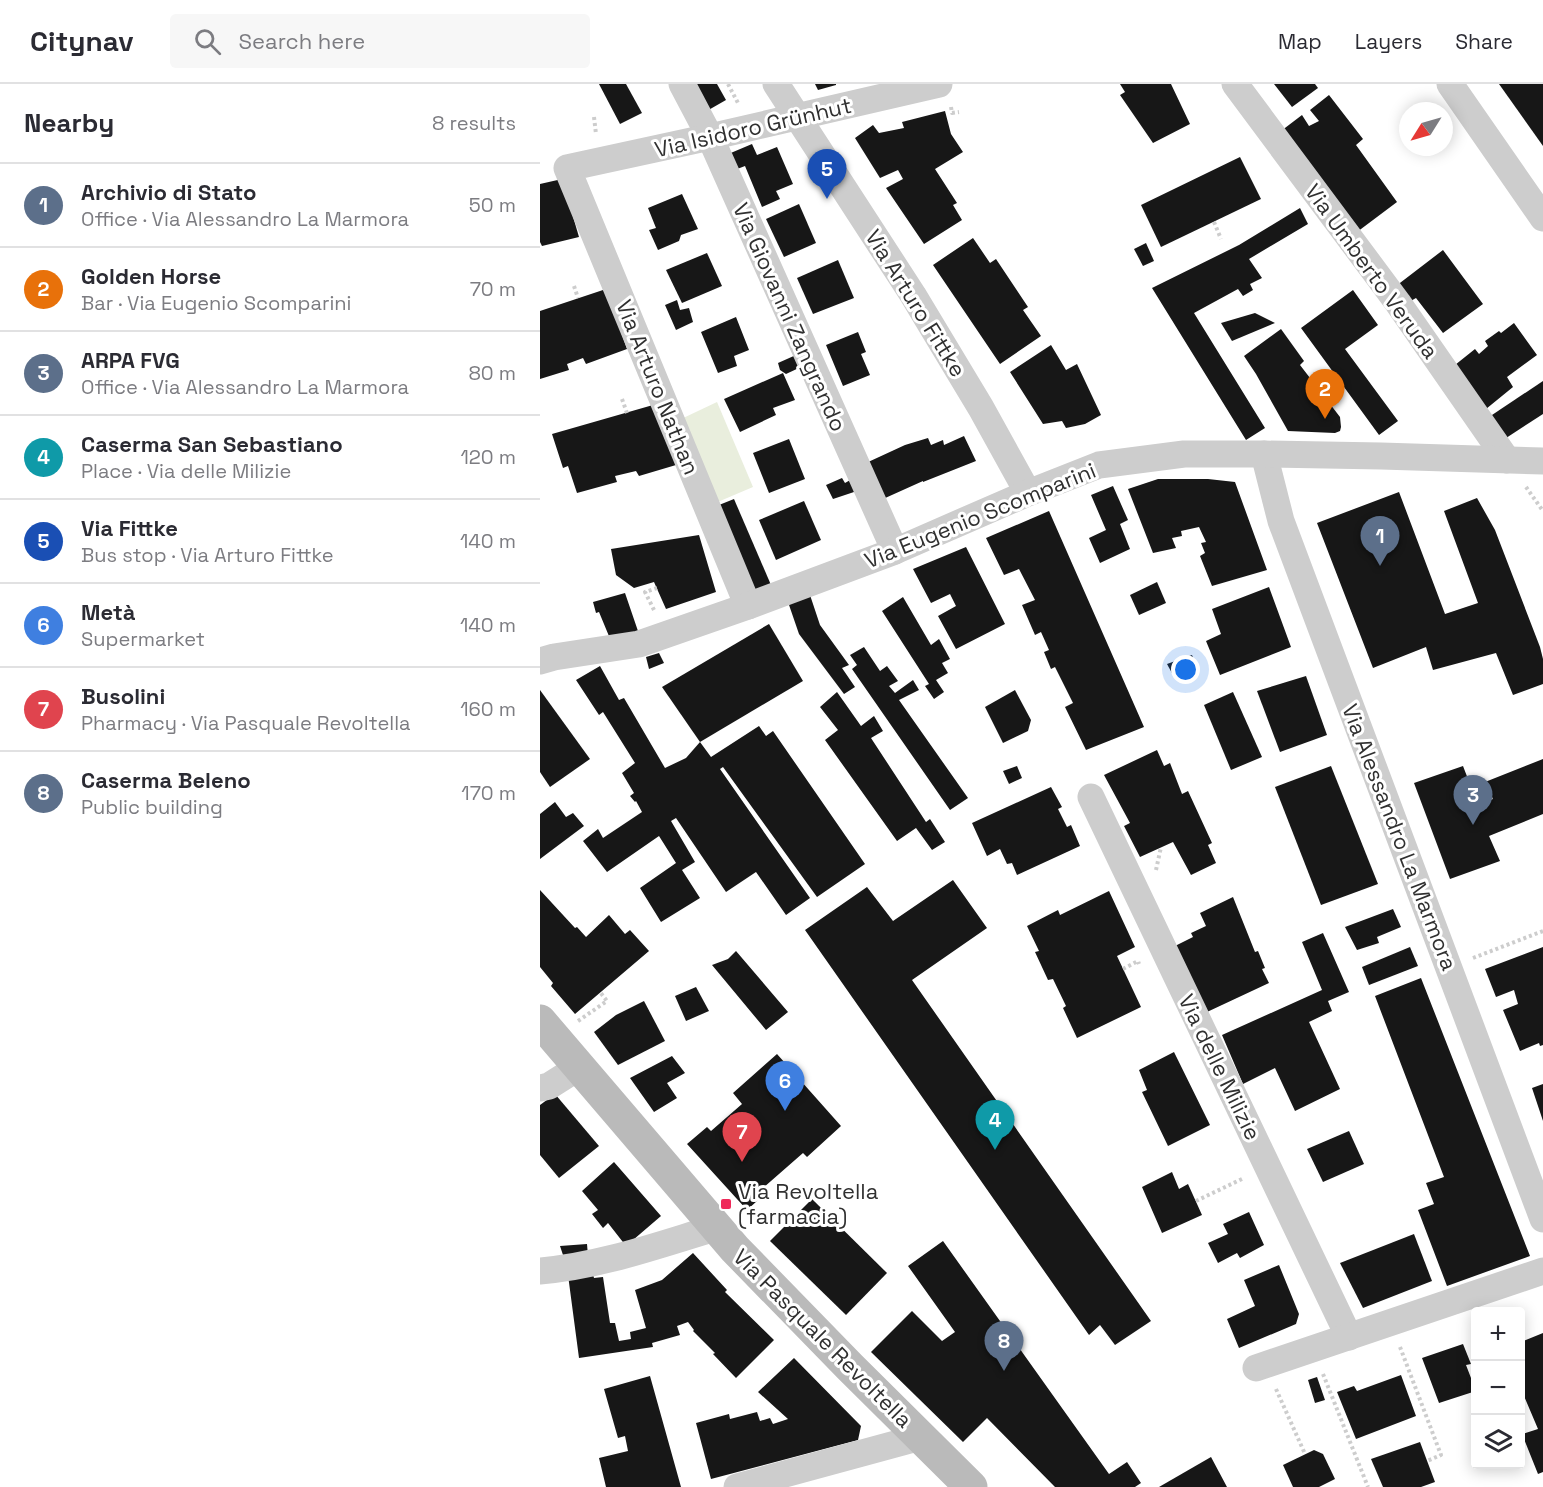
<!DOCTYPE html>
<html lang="en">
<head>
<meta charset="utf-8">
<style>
  :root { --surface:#fff; --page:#f7f7f7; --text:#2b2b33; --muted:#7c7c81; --line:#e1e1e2; --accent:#ef2a5a }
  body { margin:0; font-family:"Space Grotesk",sans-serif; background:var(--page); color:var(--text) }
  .controls { position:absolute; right:18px; bottom:18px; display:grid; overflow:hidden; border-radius:6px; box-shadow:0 3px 15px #0003 }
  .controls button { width:54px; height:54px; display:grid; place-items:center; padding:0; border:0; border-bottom:2px solid var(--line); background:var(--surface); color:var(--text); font:30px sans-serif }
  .compass { position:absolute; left:859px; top:18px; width:54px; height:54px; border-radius:50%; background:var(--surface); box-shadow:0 3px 15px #0003; rotate:233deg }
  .you { position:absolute; left:646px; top:586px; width:21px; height:21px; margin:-15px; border:4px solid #fff; border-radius:50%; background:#1a73e8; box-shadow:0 0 0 9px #1a73e833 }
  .badge { display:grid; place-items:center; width:39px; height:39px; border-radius:50%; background:var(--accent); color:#fff; font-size:20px; font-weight:700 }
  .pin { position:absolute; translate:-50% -50px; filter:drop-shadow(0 2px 3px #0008) }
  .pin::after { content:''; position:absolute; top:32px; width:21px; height:18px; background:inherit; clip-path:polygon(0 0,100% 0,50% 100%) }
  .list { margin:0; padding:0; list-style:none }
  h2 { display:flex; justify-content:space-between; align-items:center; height:78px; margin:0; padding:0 24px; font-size:26px }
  h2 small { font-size:20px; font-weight:400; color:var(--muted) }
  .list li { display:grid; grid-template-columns:39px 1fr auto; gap:18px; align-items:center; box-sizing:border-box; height:84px; padding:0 24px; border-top:2px solid var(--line) }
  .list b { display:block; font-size:22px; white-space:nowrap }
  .list p { margin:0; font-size:20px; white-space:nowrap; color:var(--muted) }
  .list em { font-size:20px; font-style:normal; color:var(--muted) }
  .icon { flex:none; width:33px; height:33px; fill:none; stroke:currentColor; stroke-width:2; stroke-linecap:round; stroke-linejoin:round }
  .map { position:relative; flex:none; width:1003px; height:1403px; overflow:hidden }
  header { display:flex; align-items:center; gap:36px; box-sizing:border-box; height:84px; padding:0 30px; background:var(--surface); border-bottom:2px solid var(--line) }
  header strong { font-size:28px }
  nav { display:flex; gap:33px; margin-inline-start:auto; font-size:21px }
  .search { width:420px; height:54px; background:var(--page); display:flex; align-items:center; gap:15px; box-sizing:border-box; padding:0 21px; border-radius:6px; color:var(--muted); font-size:22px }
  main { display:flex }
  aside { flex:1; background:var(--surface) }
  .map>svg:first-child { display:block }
  .green { fill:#e9eedd }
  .building { fill:#171717 }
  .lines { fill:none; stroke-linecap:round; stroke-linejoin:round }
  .path { stroke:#cdcdcd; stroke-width:4; stroke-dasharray:3 3; stroke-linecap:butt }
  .street { stroke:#cdcdcd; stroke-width:27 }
  .secondary { stroke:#bababa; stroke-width:33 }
  .poi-dot { fill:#ef2a5a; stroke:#fff; stroke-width:2 }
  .labels { text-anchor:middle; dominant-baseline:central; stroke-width:6; stroke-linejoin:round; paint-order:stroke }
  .street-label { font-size:22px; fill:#303030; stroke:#fff }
  .poi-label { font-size:22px; fill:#303030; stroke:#fff; text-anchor:start }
</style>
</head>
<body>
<header>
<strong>Citynav</strong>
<div class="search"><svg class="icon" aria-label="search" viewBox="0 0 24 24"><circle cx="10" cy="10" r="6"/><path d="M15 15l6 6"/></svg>Search here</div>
<nav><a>Map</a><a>Layers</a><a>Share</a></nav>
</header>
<main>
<aside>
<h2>Nearby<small>8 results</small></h2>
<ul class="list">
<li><span class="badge" style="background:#5c6f8a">1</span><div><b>Archivio di Stato</b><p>Office · Via Alessandro La Marmora</p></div><em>50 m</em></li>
<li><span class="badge" style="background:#e8710a">2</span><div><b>Golden Horse</b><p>Bar · Via Eugenio Scomparini</p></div><em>70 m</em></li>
<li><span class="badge" style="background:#5c6f8a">3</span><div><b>ARPA FVG</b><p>Office · Via Alessandro La Marmora</p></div><em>80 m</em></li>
<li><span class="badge" style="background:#0f9aa8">4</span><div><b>Caserma San Sebastiano</b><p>Place · Via delle Milizie</p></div><em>120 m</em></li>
<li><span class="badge" style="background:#1a4fb4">5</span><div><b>Via Fittke</b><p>Bus stop · Via Arturo Fittke</p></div><em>140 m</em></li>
<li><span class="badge" style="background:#3f7fe0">6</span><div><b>Metà</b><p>Supermarket</p></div><em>140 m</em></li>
<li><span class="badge" style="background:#e0444e">7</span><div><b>Busolini</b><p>Pharmacy · Via Pasquale Revoltella</p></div><em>160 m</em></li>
<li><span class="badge" style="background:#5c6f8a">8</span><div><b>Caserma Beleno</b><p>Public building</p></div><em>170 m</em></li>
</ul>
</aside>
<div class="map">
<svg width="1003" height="1403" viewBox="0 0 1003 1403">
  <rect width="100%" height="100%" fill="#fff"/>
  <!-- green -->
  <path class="green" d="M177,318L213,403L173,420L139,336Z"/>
  <!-- building -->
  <g class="building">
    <path d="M59,0H86L102,29L80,40Z"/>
    <path d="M150,0H177L186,16L165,28Z"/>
    <path d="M275,0H296V1L278,6Z"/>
    <path d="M580,0H631L650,40L613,59L580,11L585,8Z"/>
    <path d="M734,0H775L778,4L752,23Z"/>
    <path d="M959,0H1003V62Z"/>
    <path d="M789,11L823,55L816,61L857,118L817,148L741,47L762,31L769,42L779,37L770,26Z"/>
    <path d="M405,27L411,50L423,68L395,85L417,119L413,121L422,136L384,160L346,104L363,95L358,86L340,94L315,54L333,41L339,49L364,44L362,38Z"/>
    <path d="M212,60L217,71L237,63L253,100L236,107L240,115L222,123L205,82L192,87L186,71Z"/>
    <path d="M700,73L721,115L621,163L601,121Z"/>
    <path d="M22,95L39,153L2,162L0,158V100Z"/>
    <path d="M142,110L158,145L141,151L139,157L118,166L109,146L116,144L108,124Z"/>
    <path d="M259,120L276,159L244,173L226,135Z"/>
    <path d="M760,124L768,140L709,175L722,194L710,200L713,206L703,212L698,205L654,229L725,344L706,356L612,204L699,161Z"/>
    <path d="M433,154L450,179L456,175L488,223L483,226L501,252L460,280L393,181Z"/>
    <path d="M606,159L614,177L603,182L594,165Z"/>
    <path d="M903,166L943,220L903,249L876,214L869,218L856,202Z"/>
    <path d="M167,169L182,202L142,219L126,186Z"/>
    <path d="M298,176L314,214L273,230L257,194Z"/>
    <path d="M66,205L87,265L46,280L43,274L27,280L29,286L0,295V227Z"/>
    <path d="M813,206L838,241L805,265L858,337L839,351L761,244Z"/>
    <path d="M137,216L140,226L149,224L153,238L136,246L125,221Z"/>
    <path d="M715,229L735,239L692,257L681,239Z"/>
    <path d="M196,233L209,266L194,272L197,282L178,289L161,248Z"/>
    <path d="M974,239L997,271L967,293L973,303L946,325L915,281L935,265L939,270L948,262L945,257L959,247L961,249Z"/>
    <path d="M741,245L764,277L760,281L800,333L801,343L800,347L795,349L748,347L716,290L704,272Z"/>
    <path d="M318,248L326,268L321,270L330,291L303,302L286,261Z"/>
    <path d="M511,261L526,286L537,280L561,331L545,340L526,344L522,337L503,340L470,288Z"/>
    <path d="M256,271L261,283L246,290L240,286L238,279Z"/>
    <path d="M243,289L255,316L233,324L236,331L200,348L184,315Z"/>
    <path d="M1003,297V330L963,356L949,333Z"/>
    <path d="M113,321L136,381L99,392L96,387L75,392L77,398L37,409L28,382L23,384L12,350Z"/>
    <path d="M424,352L436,377L383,398V397L343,415L326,379L365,361L388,354L391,361L403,356L404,361Z"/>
    <path d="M249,355L265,395L229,409L213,369Z"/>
    <path d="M302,394L305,399L312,395L317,407L293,415L286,401Z"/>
    <path d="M618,395H668L695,398L727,486L672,502L660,472L665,469L661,459L666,458L659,443L641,447L642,452L632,454L636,464L613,469L588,405Z"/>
    <path d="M573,402L588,436L580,440L590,465L560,479L549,454L566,446L551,411Z"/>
    <path d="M859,408L905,530L938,519L904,427L937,414L955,446L1000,563L1003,575V600L973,611L956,569L893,586L886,563L833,584L777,439Z"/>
    <path d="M194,415L231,501L210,508L174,423Z"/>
    <path d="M264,417L281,456L236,476L219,436Z"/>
    <path d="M509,427L604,643L546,666L525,623L533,619L515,583L511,585L504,568L509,566L501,548L495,551L482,521L495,516L479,485L464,491L446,454Z"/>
    <path d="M159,451L176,508L126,525L114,498L94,504L76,491L71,465Z"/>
    <path d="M426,463L465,540L416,565L398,532L416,522L410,510L391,519L373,485Z"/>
    <path d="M617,498L626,519L599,531L590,511Z"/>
    <path d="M729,503L751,563L680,591L666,557L681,550L672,525Z"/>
    <path d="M85,509L99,550L71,557L59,528L56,529L53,518Z"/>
    <path d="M270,511L280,541L309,581L302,584L315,603L304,610L259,550L248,518Z"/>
    <path d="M363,513L391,561L399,555L410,575L402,579L408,589L396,596L404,608L394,615L385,602L389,600L342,527Z"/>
    <path d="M229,540L263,597L160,658L122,603Z"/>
    <path d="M324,563L340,587L347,582L358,597L349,602L355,609L373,596L379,606L359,616L428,714L410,726L312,585L317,581L310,571Z"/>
    <path d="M119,569L124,579L109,585L106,573Z"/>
    <path d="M652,571L656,582L633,591L627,580Z"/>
    <path d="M60,582L79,616L84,614L125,684L146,674L160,658L171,673L219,642L226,652L233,647L325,780L277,813L183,683L180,685L270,814L246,831L216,788L186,808L136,734L131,737L155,778L142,786L160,814L121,838L100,804L136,779L119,752L67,788L43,757L58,745L63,754L102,728L96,717L95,718L90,712L94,709L82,689L95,679L63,628L59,631L36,596Z"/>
    <path d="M766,592L787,651L740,668L717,607Z"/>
    <path d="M0,606L50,675L10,703L0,688Z"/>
    <path d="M475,606L491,636L488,647L463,659L445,623Z"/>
    <path d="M297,608L321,642L334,632L343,647L331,654L386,738L390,735L405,758L392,766L376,744L357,757L285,656L298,646L280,623Z"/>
    <path d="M693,608L722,673L691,686L664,621Z"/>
    <path d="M617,666L624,682L630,679L642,710L648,707L672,759L668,761L676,779L651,791L633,758L600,773L584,742L590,739L564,691Z"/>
    <path d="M1003,675V730L949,752L960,777L910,795L874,699L923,682L938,721L953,715L945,698Z"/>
    <path d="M477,682L482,694L469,700L463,687Z"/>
    <path d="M791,682L838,800L781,821L735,703Z"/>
    <path d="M511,703L522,723L518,725L527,743L531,741L540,762L477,791L472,779L467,780L460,765L447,772L432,739Z"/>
    <path d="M15,718L26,733L33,729L44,742L0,775V730Z"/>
    <path d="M413,796L447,844L372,896L611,1237L575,1261L560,1241L549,1251L265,846L327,803L353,837Z"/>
    <path d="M0,806L35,844L37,843L46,853L69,831L85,850L90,846L109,867L35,930L11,902L13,899L0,883Z"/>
    <path d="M569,807L595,863L577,872L601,923L537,954L523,924L526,922L513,895L508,896L495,868L499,867L487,842L518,826L520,831Z"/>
    <path d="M693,813L715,868L718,867L725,884L722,885L729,899L667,928L635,862L653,853L651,849L666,842L660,829Z"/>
    <path d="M853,825L861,843L837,853L839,859L817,866L805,843Z"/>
    <path d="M783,849L809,908L788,917L792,927L769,938L800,1005L755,1027L735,984L703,1000L682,951L782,906L762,858Z"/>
    <path d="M870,863L878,882L829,901L822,883Z"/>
    <path d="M1003,863V961L1000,962L999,959L980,967L963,926L978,920L974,906L956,913L945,885Z"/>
    <path d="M196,867L248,928L226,946L172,881L188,875Z"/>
    <path d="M881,894L990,1172L907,1202L878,1126L894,1120L886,1099L904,1093L835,912Z"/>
    <path d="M156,903L169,927L146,937L135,912Z"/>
    <path d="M104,917L125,957L78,981L54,948L76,931Z"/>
    <path d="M634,968L670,1041L628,1062L602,1008L607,1006L599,986Z"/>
    <path d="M237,970L301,1042L267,1073L263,1069L223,1104L226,1109L207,1126L147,1060L167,1043L171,1047L202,1020L193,1009Z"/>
    <path d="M132,972L145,989L127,999L137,1014L114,1028L90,994Z"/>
    <path d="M1003,1000V1037L992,1004Z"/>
    <path d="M15,1010L59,1062L19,1094L0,1071V1021Z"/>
    <path d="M809,1047L824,1080L783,1098L767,1065Z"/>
    <path d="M74,1078L121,1132L86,1162L68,1139L63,1144L52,1130L58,1126L42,1107Z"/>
    <path d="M632,1088L639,1105L648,1100L662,1131L622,1149L602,1103Z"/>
    <path d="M272,1115L347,1189L306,1231L230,1157Z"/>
    <path d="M709,1128L724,1161L700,1174L697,1169L678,1179L668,1159L688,1150L683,1140Z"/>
    <path d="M874,1150L892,1197L823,1224L800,1179Z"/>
    <path d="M403,1157L569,1390L587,1378L601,1399L595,1403H515L447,1334L423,1358L331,1268L372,1227L402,1257L415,1248L368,1182Z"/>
    <path d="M47,1160L48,1172L24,1174L20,1162Z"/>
    <path d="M153,1169L187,1206L185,1208L234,1256L196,1294L173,1270L175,1269L153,1247L154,1246L148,1238L137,1242L140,1251L112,1259L113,1263L39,1274L28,1191L52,1187L54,1194L63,1193L70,1239H75L79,1257L91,1255L90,1248L106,1244L95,1206L122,1196Z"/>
    <path d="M739,1181L759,1230L756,1240L699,1264L687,1235L715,1222L704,1196Z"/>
    <path d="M1003,1249V1388L998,1390L982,1350L998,1345L981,1305V1258Z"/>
    <path d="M923,1260L931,1280L926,1281L936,1307L899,1319L882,1274Z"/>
    <path d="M254,1274L321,1342L318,1356L171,1395L156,1339L189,1330L190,1335L217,1328L220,1337L230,1334L233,1340L248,1335L218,1308Z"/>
    <path d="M861,1291L876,1332L816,1355L797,1308L814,1302L817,1307Z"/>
    <path d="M110,1292L141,1403H66L59,1374L88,1367L85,1352L78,1354L64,1305Z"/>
    <path d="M777,1293L785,1316L775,1319L768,1296Z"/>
    <path d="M880,1358L895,1398L881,1403H843L831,1375Z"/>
    <path d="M774,1366L783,1370L795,1395L779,1403H753L743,1381Z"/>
    <path d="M671,1373L687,1403H619Z"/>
  </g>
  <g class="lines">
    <!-- path -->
    <g class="path">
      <path d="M188,0L198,19"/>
      <path d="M411,23L412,29L419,28"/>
      <path d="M54,33L56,50"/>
      <path d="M674,138L681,155"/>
      <path d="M34,202L38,214"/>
      <path d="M82,315L87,329"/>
      <path d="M986,403L1003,427"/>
      <path d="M114,526L105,508L117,504"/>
      <path d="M616,786L621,763"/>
      <path d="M933,874L1003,847"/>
      <path d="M583,885L598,877L599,880"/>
      <path d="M38,937L67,917L60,908"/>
      <path d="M656,1117L704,1094"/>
      <path d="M860,1263L901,1371L887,1377"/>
      <path d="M783,1290L828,1403"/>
      <path d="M736,1305L765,1370"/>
    </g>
    <!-- street -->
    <g class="street">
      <path d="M142,0L170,53L355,467"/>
      <path d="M236,0L373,211L441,324L488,409"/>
      <path d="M695,0L858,219L967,376"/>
      <path d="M910,0L1003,134"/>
      <path d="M724,370L741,437L1003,1135"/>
      <path d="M208,522L27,84L170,53L399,0"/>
      <path d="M0,577L14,573L99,560L208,522L355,467L488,409L559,381L644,370H724L841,372L1003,377"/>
      <path d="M551,713L809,1253"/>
      <path d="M0,1004L9,1002L39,983"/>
      <path d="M0,1187C60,1182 118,1161 175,1144"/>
      <path d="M716,1284L1003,1187"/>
      <path d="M197,1403L381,1353"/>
    </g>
    <!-- secondary -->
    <path class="secondary" d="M0,937L195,1165L310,1283L431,1403"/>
  </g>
  <!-- markers -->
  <rect class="poi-dot" x="180" y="1114" width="12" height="12" rx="3"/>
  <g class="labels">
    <!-- street labels -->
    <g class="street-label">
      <text transform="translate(213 43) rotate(-13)">Via Isidoro Grünhut</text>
      <text transform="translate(832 187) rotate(54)">Via Umberto Veruda</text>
      <text transform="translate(376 219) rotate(58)">Via Arturo Fittke</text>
      <text transform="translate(250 233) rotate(66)">Via Giovanni Zangrando</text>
      <text transform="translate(118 303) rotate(68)">Via Arturo Nathan</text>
      <text transform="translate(440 431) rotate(-22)">Via Eugenio Scomparini</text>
      <text transform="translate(860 753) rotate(69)">Via Alessandro La Marmora</text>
      <text transform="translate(680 983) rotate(64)">Via delle Milizie</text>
      <text transform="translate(283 1254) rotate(45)">Via Pasquale Revoltella</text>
    </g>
    <!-- poi labels -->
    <g class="poi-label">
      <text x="198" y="1107">Via Revoltella<tspan x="198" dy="25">(farmacia)</tspan></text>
    </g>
  </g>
</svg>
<div class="controls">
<button>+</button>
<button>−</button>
<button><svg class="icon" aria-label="layers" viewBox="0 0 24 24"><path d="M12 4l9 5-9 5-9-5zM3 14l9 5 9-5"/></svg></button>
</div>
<svg class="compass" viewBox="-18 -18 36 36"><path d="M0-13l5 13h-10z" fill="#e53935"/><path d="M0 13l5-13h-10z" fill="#7c7c81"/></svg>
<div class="you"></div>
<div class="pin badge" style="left:840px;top:482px;background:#5c6f8a">1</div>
<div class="pin badge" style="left:785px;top:335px;background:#e8710a">2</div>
<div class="pin badge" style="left:933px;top:741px;background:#5c6f8a">3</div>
<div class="pin badge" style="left:455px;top:1066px;background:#0f9aa8">4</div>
<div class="pin badge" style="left:287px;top:115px;background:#1a4fb4">5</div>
<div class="pin badge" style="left:245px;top:1027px;background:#3f7fe0">6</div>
<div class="pin badge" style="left:202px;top:1078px;background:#e0444e">7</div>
<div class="pin badge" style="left:464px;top:1287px;background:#5c6f8a">8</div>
</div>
</main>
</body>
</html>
